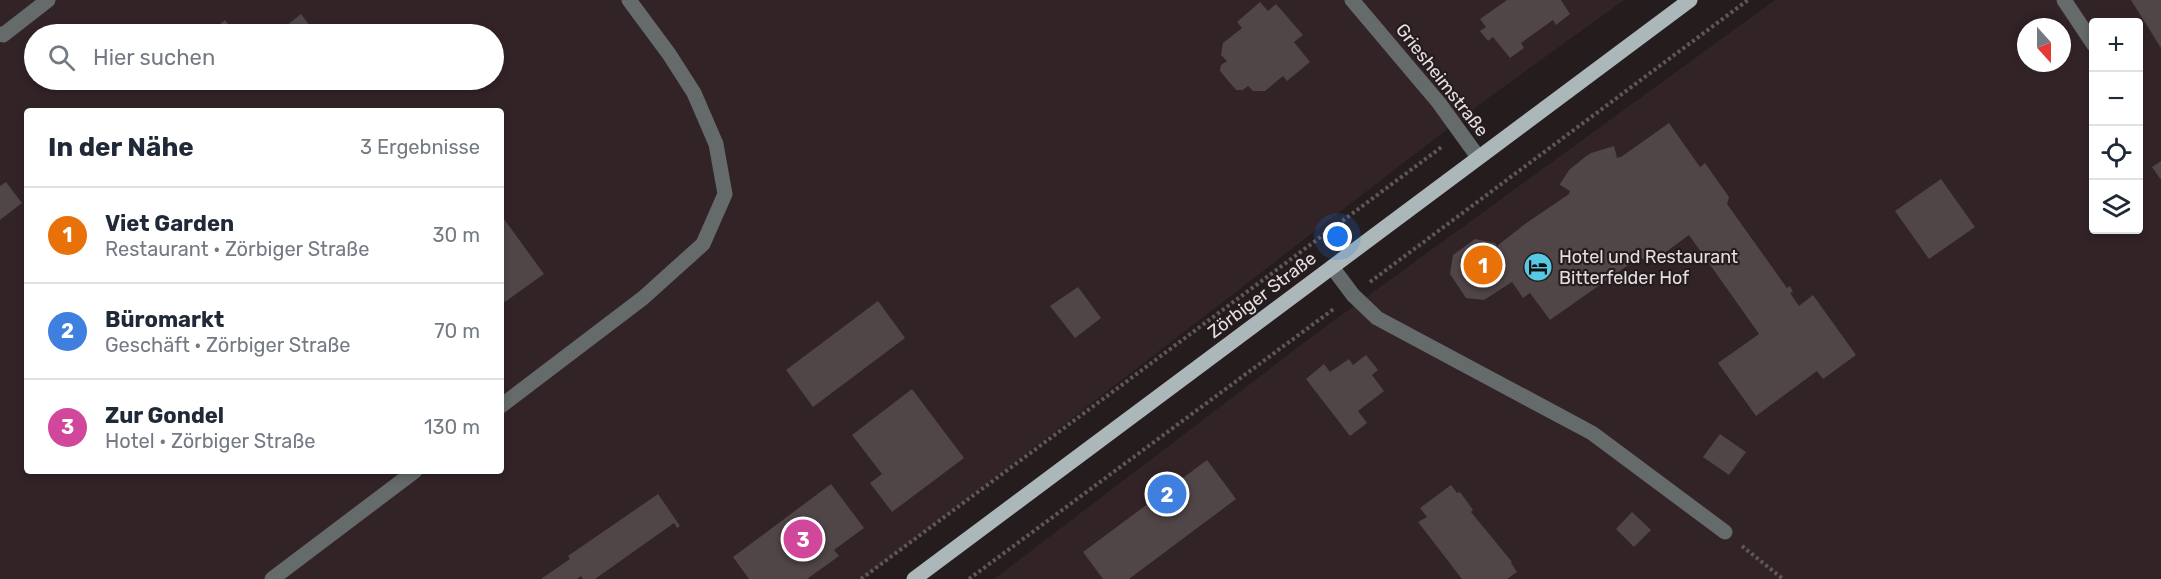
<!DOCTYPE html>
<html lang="de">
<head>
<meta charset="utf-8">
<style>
  :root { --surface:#fff; --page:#f6f6f7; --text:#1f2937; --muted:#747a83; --line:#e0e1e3; --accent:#111827 }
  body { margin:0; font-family:Rubik,sans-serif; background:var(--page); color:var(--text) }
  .controls { position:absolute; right:18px; top:18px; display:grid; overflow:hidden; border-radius:6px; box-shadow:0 3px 9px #0003 }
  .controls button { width:54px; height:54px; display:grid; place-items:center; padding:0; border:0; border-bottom:2px solid var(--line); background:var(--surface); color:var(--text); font:30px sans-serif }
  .compass { position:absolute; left:2017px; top:18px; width:54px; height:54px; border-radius:50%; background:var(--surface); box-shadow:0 3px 9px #0003; rotate:159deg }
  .you { position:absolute; left:1338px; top:237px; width:21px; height:21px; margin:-15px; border:4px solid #fff; border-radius:50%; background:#1a73e8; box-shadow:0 0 0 9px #1a73e833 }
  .badge { display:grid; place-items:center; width:39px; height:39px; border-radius:50%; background:var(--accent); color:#fff; font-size:20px; font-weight:700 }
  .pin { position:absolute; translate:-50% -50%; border:3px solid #fff; box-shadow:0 2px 6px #0006 }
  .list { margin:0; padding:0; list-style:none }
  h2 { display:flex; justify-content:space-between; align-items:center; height:78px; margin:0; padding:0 24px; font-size:26px }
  h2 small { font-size:20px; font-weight:400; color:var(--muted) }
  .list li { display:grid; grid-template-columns:39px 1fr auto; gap:18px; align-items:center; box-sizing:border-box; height:96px; padding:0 24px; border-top:2px solid var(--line) }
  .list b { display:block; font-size:22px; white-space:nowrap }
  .list p { margin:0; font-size:20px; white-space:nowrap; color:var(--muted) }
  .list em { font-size:20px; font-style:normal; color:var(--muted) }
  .icon { flex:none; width:33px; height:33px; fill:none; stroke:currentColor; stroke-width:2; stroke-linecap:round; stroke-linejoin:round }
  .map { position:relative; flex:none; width:2161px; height:579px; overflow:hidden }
  .search { position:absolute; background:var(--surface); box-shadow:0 3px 9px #0003; left:24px; top:24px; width:480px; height:66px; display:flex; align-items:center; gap:15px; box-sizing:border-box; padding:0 21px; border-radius:33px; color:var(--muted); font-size:22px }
  .panel { position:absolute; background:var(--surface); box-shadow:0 3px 9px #0003; left:24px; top:108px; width:480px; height:366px; border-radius:6px }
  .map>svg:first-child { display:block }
  .built { fill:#322327; fill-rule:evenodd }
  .building { fill:#504547 }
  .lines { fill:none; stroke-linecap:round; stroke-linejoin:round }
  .path { stroke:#605759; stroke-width:4; stroke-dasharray:3 3; stroke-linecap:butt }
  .minor { stroke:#656a6b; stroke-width:15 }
  .major { stroke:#acb7ba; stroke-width:15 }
  .labels { text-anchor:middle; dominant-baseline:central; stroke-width:4.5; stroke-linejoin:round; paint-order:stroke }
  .street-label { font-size:18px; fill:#e5dee0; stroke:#251c1e }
  .poi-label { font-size:18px; fill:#e5dee0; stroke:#251c1e; text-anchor:start }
</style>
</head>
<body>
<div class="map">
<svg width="2161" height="579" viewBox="0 0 2161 579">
  <rect width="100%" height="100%" fill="#251c1e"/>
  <!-- built -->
  <g class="built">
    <path d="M0,0H1624L1480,104L863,579H0ZM34,34H494V80H34ZM27,111H501V471H27Z"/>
    <path d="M1775,0H2161V579H994L1321,330ZM2094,22H2138V230H2094ZM2026,27H2062V63H2026Z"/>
  </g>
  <!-- building -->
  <g class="building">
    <path d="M1507,0H1561L1570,14L1556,25L1553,20L1521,43L1524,48L1510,58L1493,37L1488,41L1480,31L1486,27L1480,19Z"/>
    <path d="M2131,0H2161V48Z"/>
    <path d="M1260,2L1268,11L1276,4L1303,35L1294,42L1310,62L1287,81L1283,76L1265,91H1253L1248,86L1243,90H1236L1220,71L1221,65L1227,61L1221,55L1223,43L1242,28L1237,22Z"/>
    <path d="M301,14L316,34H284L281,30Z"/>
    <path d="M225,20L236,34H218L214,29Z"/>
    <path d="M1669,123L1700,167L1705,163L1729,197L1727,204L1787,288L1790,286L1793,292L1790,293L1799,306L1813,295L1856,355L1823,379L1817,371L1756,416L1718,363L1759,334L1689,235L1655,260L1642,259L1641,256L1550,320L1530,293L1523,298L1512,282L1484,300L1466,298L1450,274L1453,255L1475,239L1495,243L1497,246L1525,224L1569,194L1570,191L1560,185V184L1569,170L1585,157L1591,153L1614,146L1617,158L1621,157Z"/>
    <path d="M2161,161V180L2152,167Z"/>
    <path d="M1941,179L1975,227L1929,259L1895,211Z"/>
    <path d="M6,182L22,203L0,220V186Z"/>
    <path d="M501,215L544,274L505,302L501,297Z"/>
    <path d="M1078,287L1101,318L1075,338L1050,306Z"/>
    <path d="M878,301L905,338L813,407L786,370Z"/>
    <path d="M1366,355L1378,370L1372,375L1384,391L1358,411L1367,423L1350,436L1306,379L1324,364L1330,372L1349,359L1353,365Z"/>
    <path d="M912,389L964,458L892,512L870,483L882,474L852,435Z"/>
    <path d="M1720,434L1746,452L1729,475L1703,457Z"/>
    <path d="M1207,460L1236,499L1129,579H1103L1083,552Z"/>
    <path d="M831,484L864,528L834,550L839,556L807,579H749L733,557Z"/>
    <path d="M1451,485L1457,493L1460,492L1473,510L1471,512L1512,562L1511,563L1517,572L1507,579H1462L1418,522L1427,517L1420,508Z"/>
    <path d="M658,494L680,526L677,528L674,523L595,579H583L581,576L577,579H541L570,559L568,556Z"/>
    <path d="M1632,512L1651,530L1634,547L1616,529Z"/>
  </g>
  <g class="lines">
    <!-- path -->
    <g class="path">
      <path d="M1370,282L1748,0"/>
      <path d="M1742,546L1783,579"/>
      <path d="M861,579L1443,146"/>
      <path d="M969,579L1335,308"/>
    </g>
    <!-- minor -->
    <g class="minor">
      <path d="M1352,0L1439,103L1478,157"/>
      <path d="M2064,0L2094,45"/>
      <path d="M0,34L3,35L48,0"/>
      <path d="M1332,267L1353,295L1377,318L1592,433L1725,532"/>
      <path d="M501,406L643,298L703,244L725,194L716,144L694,93L669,54L629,0"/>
      <path d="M272,579L415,471"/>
    </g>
    <!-- major -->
    <path class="major" d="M914,579L1690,0"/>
  </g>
  <!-- icons -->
  <defs>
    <g id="hotel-disc" transform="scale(1.5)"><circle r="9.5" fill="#58c9e3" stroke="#251c1e"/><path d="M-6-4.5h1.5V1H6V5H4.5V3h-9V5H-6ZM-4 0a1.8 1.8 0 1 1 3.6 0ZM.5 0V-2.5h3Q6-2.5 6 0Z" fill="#111"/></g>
  </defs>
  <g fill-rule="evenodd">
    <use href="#hotel-disc" x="1538" y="267"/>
  </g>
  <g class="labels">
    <!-- street labels -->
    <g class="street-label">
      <text transform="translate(1442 80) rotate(52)">Griesheimstraße</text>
      <text transform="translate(1262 295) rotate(-37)">Zörbiger Straße</text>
    </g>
    <!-- poi labels -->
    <g class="poi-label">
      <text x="1559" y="257">Hotel und Restaurant<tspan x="1559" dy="21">Bitterfelder Hof</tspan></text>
    </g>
  </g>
</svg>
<div class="controls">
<button>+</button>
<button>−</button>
<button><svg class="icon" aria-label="locate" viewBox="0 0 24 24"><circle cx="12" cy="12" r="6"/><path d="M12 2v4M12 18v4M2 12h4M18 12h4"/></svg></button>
<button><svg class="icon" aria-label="layers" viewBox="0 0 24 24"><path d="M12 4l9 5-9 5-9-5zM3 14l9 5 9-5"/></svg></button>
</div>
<svg class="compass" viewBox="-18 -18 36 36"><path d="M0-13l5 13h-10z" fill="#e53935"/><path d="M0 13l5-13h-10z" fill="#747a83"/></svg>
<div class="you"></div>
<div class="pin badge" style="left:1483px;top:265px;background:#e8710a">1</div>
<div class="pin badge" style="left:1167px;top:494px;background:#3f7fe0">2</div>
<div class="pin badge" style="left:803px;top:539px;background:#d1479c">3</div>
<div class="search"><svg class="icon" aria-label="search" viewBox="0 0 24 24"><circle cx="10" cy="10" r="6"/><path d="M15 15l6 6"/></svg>Hier suchen</div>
<section class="panel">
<h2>In der Nähe<small>3 Ergebnisse</small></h2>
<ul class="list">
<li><span class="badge" style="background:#e8710a">1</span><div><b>Viet Garden</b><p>Restaurant · Zörbiger Straße</p></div><em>30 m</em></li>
<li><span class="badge" style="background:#3f7fe0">2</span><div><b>Büromarkt</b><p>Geschäft · Zörbiger Straße</p></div><em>70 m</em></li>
<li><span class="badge" style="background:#d1479c">3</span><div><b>Zur Gondel</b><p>Hotel · Zörbiger Straße</p></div><em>130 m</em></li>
</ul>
</section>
</div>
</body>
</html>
